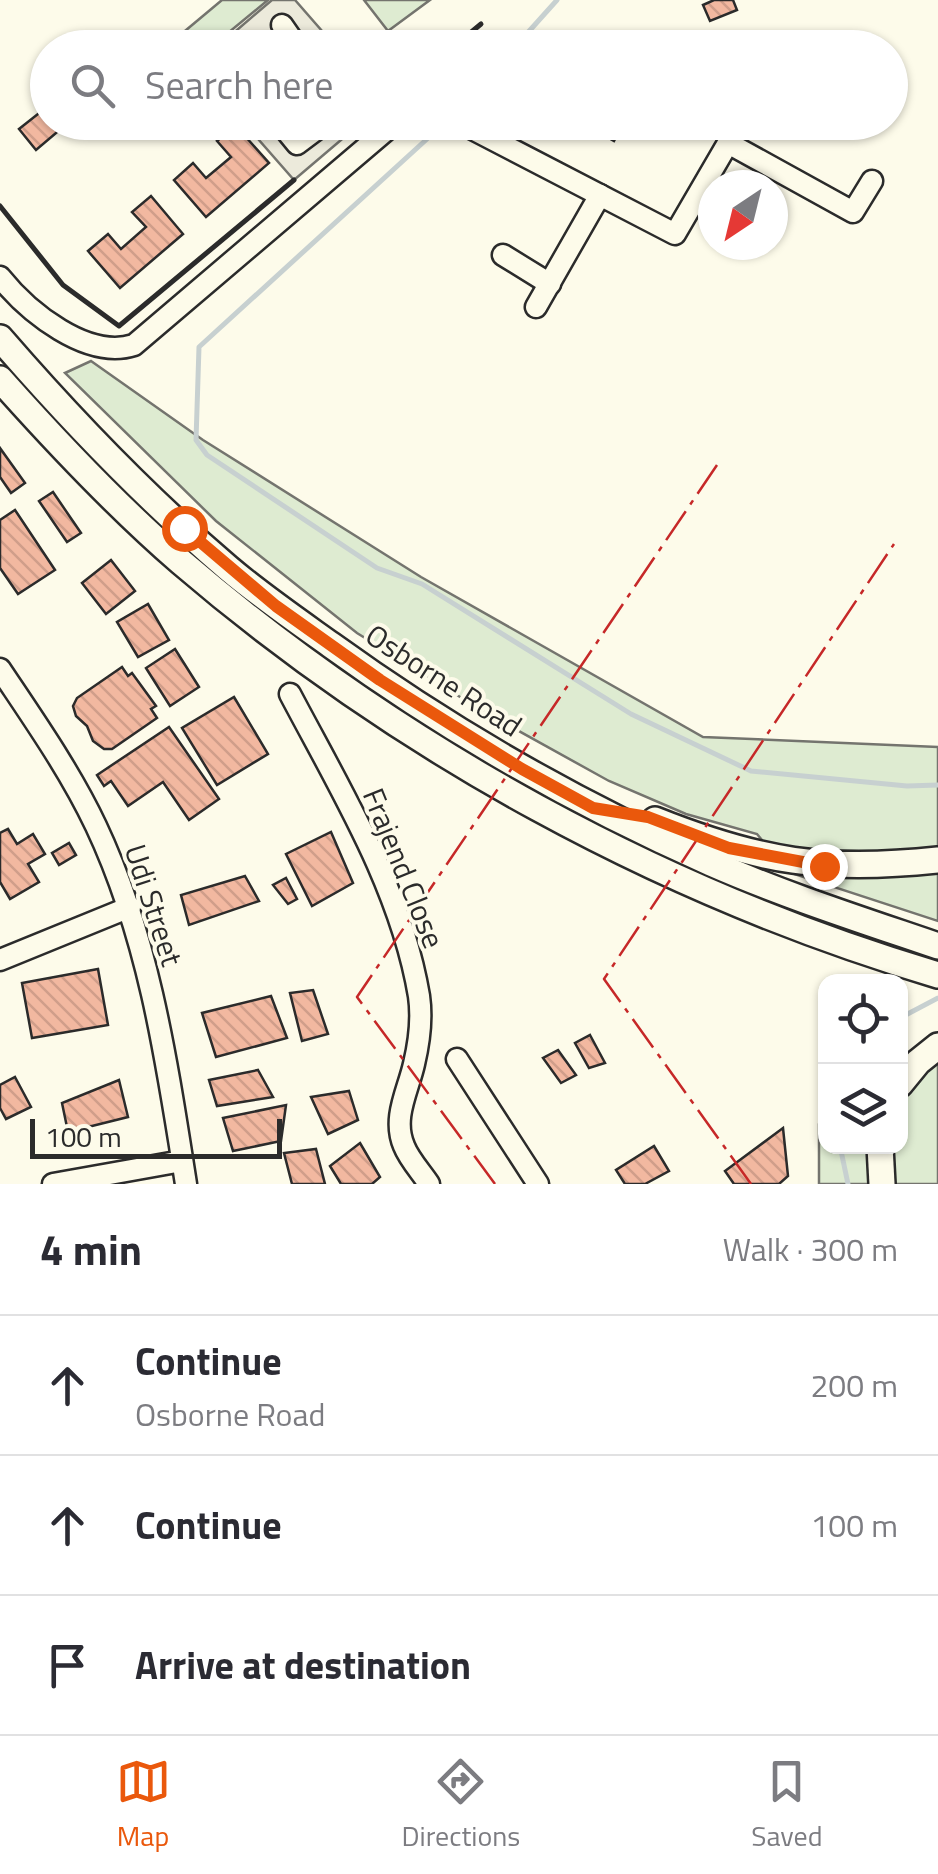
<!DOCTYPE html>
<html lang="en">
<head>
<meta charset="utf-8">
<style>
  :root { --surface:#fff; --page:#f7f7f7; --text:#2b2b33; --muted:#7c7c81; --line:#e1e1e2; --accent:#ea580c }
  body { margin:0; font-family:"Titillium Web",sans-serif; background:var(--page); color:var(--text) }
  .controls { position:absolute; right:30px; bottom:30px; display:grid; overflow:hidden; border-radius:20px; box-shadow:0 2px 8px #0004 }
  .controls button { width:90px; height:90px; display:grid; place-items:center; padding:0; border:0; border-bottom:2px solid var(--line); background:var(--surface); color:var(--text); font:50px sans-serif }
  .compass { position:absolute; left:698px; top:170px; width:90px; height:90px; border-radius:50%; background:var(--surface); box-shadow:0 2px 8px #0004; rotate:215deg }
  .scale { position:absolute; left:30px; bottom:25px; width:252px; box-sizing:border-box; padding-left:10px; border:5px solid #2b2b2b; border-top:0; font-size:28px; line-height:35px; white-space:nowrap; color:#2b2b2b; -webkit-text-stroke:8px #fdfbea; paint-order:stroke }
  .stop { position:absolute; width:30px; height:30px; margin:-22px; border:8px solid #ea580c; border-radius:50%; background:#fff }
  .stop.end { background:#ea580c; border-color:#fff; box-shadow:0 2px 10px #0008 }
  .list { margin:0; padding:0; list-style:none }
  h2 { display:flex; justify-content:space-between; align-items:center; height:130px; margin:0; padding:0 40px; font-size:42px }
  h2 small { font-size:32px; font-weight:400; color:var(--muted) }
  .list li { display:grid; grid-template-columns:65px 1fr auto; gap:30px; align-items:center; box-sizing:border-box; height:140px; padding:0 40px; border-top:2px solid var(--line) }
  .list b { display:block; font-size:38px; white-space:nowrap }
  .list p { margin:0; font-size:32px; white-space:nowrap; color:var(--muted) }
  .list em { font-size:32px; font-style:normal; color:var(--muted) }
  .icon { flex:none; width:55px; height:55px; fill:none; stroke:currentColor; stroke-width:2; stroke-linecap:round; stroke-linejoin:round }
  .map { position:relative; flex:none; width:938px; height:1184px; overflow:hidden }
  .search { position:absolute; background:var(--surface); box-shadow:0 2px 8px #0004; left:30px; right:30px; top:30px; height:110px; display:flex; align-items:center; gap:25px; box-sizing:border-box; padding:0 35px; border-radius:55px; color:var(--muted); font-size:38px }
  .sheet { height:550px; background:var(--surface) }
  nav { display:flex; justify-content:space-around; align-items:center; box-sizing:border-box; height:140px; border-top:2px solid var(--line); background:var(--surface); font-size:28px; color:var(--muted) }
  nav a { display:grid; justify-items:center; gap:5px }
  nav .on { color:var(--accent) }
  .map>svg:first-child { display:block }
  .grass { fill:#deebd1; stroke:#74746e; stroke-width:2.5 }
  .parking { fill:#eceadb; stroke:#74746e; stroke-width:2.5 }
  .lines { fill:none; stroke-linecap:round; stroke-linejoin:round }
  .stream { stroke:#c7d0d0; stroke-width:5 }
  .building { fill:url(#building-back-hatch); stroke:#2b2b2b; stroke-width:2.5 }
  .minor-casing { stroke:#2b2b2b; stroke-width:25 }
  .major-casing { stroke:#2b2b2b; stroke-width:30 }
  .minor { stroke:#fdfbea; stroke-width:20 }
  .major { stroke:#fdfbea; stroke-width:25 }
  .wall { stroke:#2b2b2b; stroke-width:5 }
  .power { stroke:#c62828; stroke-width:2.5; stroke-dasharray:35 8 5 8; stroke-linecap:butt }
  .route { stroke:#ea580c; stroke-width:12 }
  .labels { text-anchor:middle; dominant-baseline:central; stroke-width:8; stroke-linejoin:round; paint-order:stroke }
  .street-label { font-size:30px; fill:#2b2b2b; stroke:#fdfbea }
</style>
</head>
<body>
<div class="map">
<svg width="938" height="1184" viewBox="0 0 938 1184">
  <defs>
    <pattern id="building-back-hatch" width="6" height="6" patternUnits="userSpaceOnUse" patternTransform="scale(2.5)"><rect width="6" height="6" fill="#f2b8a0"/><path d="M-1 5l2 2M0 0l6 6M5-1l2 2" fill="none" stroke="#d09e8a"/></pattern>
  </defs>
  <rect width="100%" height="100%" fill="#fdfbea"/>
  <!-- grass -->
  <g class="grass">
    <path d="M222,0H268L211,47H188L179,36Z"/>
    <path d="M364,0H430L388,31Z"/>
    <path d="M91,361L203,440L421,577L703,737L938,747V921L788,872L757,834L686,814L609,781L481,710L357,633L216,521L65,373Z"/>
    <path d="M938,1059V1184H819V1124L825,1105L826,1146H900L901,1067Z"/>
  </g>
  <!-- parking -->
  <g class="parking">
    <path d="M272,0H295L336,47L216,48Z"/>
    <path d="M244,123H361L294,180Z"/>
  </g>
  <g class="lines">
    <!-- stream -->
    <g class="stream">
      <path d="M514,48L557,0"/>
      <path d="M439,128L199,347L196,440L207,455L377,568L422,584L631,714L751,771L907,786L938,785"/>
      <path d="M900,1018L938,998"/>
      <path d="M840,1146L848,1184"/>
    </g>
  </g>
  <!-- building -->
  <g class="building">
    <path d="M714,0H733L737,10L710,21L703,5Z"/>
    <path d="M48,106V122H69L36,150L19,129Z"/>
    <path d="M581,122H624L614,141Z"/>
    <path d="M236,126L269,163L206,217L174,180L193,163L206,178L231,157L217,141Z"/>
    <path d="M151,196L183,234L120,288L88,251L108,234L121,249L146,227L132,212Z"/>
    <path d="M0,448L25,483L11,493L0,477Z"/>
    <path d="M53,492L81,533L67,542L39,501Z"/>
    <path d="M15,510L55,570L18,594L0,568V520Z"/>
    <path d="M111,560L135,591L106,614L82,583Z"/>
    <path d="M148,604L169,640L138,657L117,622Z"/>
    <path d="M175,649L199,687L170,706L146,668Z"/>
    <path d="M122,667L128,676L132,673L156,706L151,709L157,718L112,749H104L93,741L87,726L76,716L73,706L77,698Z"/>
    <path d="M234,697L268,754L217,785L182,728Z"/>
    <path d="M169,727L219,799L189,820L163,782L128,806L111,781L104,786L97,775Z"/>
    <path d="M8,829L17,844L33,834L45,854L28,864L39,882L10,899L0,882V833Z"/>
    <path d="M331,832L353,883L312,906L286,854Z"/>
    <path d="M69,843L76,855L59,865L52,853Z"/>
    <path d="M245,876L259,901L189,925L181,895Z"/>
    <path d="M286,878L297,899L288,904L273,885Z"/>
    <path d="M98,969L108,1025L32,1038L22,983Z"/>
    <path d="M313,990L328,1034L302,1041L290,993Z"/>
    <path d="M271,996L287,1038L216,1057L202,1013Z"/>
    <path d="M590,1035L605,1063L589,1068L575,1043Z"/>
    <path d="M558,1050L576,1075L561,1083L543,1058Z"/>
    <path d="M258,1070L273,1097L217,1106L209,1080Z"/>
    <path d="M15,1077L31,1107L6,1119L0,1108V1085Z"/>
    <path d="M119,1080L128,1117L68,1132L62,1103Z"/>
    <path d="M349,1091L358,1120L328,1134L311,1097Z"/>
    <path d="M286,1105L281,1141L233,1151L223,1118Z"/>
    <path d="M783,1128L788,1176L779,1184H734L725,1171Z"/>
    <path d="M360,1143L380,1177L372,1184H341L330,1166Z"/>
    <path d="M654,1146L669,1171L645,1184H625L616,1170Z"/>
    <path d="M316,1149L325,1184H292L284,1153Z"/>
  </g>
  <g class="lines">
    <!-- minor casing -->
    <g class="minor-casing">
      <g id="minor">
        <path d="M282,25L298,48"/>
        <path d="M279,122L297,144L317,129"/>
        <path d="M459,122L675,234L728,143L853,212L872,181"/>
        <path d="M503,255L550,284"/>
        <path d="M0,277C28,312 87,360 134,345L396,122"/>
        <path d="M536,307L600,195"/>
        <path d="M0,669C34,720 70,771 96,826C149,938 167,1063 186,1184"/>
        <path d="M290,694C340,789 401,888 419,996C422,1017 419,1043 414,1064C408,1091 392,1118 404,1146C409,1159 421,1172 429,1184"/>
        <path d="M0,960L130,907"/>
        <path d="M457,1059L538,1184"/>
        <path d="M53,1184L182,1161"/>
      </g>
    </g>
    <!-- major casing -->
    <g class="major-casing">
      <g id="major">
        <path d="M0,338C71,420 146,498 228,568C261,596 296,620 331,645C450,731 577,804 711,863C784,895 862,920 938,946"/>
        <path d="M0,379C57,443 116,506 181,562C399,749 662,893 938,975"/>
        <path d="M655,820C760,862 825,872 938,860"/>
        <path d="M900,1084L918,1062L938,1046"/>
        <path d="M880,1146L882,1184"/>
      </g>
    </g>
    <!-- minor -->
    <use href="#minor" class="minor"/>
    <!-- major -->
    <use href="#major" class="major"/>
    <!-- wall -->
    <g class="wall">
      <path d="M452,48L481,24"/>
      <path d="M0,206L63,285L119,326L294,180"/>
    </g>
    <!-- power -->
    <g class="power">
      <path d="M495,1184L357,997L717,465"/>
      <path d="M751,1184L604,979L894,544"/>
    </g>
  </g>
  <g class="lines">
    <!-- route -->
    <path class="route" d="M184,528L276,606L380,680L522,769L593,808L648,817L729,848L824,866"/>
  </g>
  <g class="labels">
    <!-- street labels -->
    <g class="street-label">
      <text transform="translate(444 680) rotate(33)">Osborne Road</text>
      <text transform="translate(404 868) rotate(68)">Frajend Close</text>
      <text transform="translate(154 905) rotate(72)">Udi Street</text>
    </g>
  </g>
</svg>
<div class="controls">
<button><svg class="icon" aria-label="locate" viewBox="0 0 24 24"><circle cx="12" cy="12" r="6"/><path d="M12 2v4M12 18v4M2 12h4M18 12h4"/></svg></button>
<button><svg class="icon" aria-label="layers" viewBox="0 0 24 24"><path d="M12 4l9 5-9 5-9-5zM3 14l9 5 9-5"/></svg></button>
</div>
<svg class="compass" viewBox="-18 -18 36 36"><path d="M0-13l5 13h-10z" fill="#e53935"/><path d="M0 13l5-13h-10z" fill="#7c7c81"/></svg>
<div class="scale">100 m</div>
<div class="stop" style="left:184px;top:528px"></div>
<div class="stop end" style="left:824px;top:866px"></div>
<div class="search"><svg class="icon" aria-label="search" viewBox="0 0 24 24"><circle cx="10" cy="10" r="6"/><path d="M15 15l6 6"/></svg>Search here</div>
</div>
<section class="sheet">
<h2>4 min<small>Walk · 300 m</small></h2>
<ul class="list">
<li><svg class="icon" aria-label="ahead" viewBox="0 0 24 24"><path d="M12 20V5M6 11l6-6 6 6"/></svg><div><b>Continue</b><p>Osborne Road</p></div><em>200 m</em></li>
<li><svg class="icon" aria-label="ahead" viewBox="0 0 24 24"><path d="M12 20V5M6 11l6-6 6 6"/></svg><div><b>Continue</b></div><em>100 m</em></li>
<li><svg class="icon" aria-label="arrive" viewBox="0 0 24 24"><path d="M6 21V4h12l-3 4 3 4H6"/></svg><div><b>Arrive at destination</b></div></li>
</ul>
</section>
<nav>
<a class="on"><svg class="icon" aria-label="map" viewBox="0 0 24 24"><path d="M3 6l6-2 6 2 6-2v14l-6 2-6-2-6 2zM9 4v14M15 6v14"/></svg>Map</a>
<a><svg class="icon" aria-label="directions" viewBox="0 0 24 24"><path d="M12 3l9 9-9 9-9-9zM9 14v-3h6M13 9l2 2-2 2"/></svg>Directions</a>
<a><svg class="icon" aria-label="saved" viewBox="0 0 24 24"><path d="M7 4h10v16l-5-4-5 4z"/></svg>Saved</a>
</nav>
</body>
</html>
